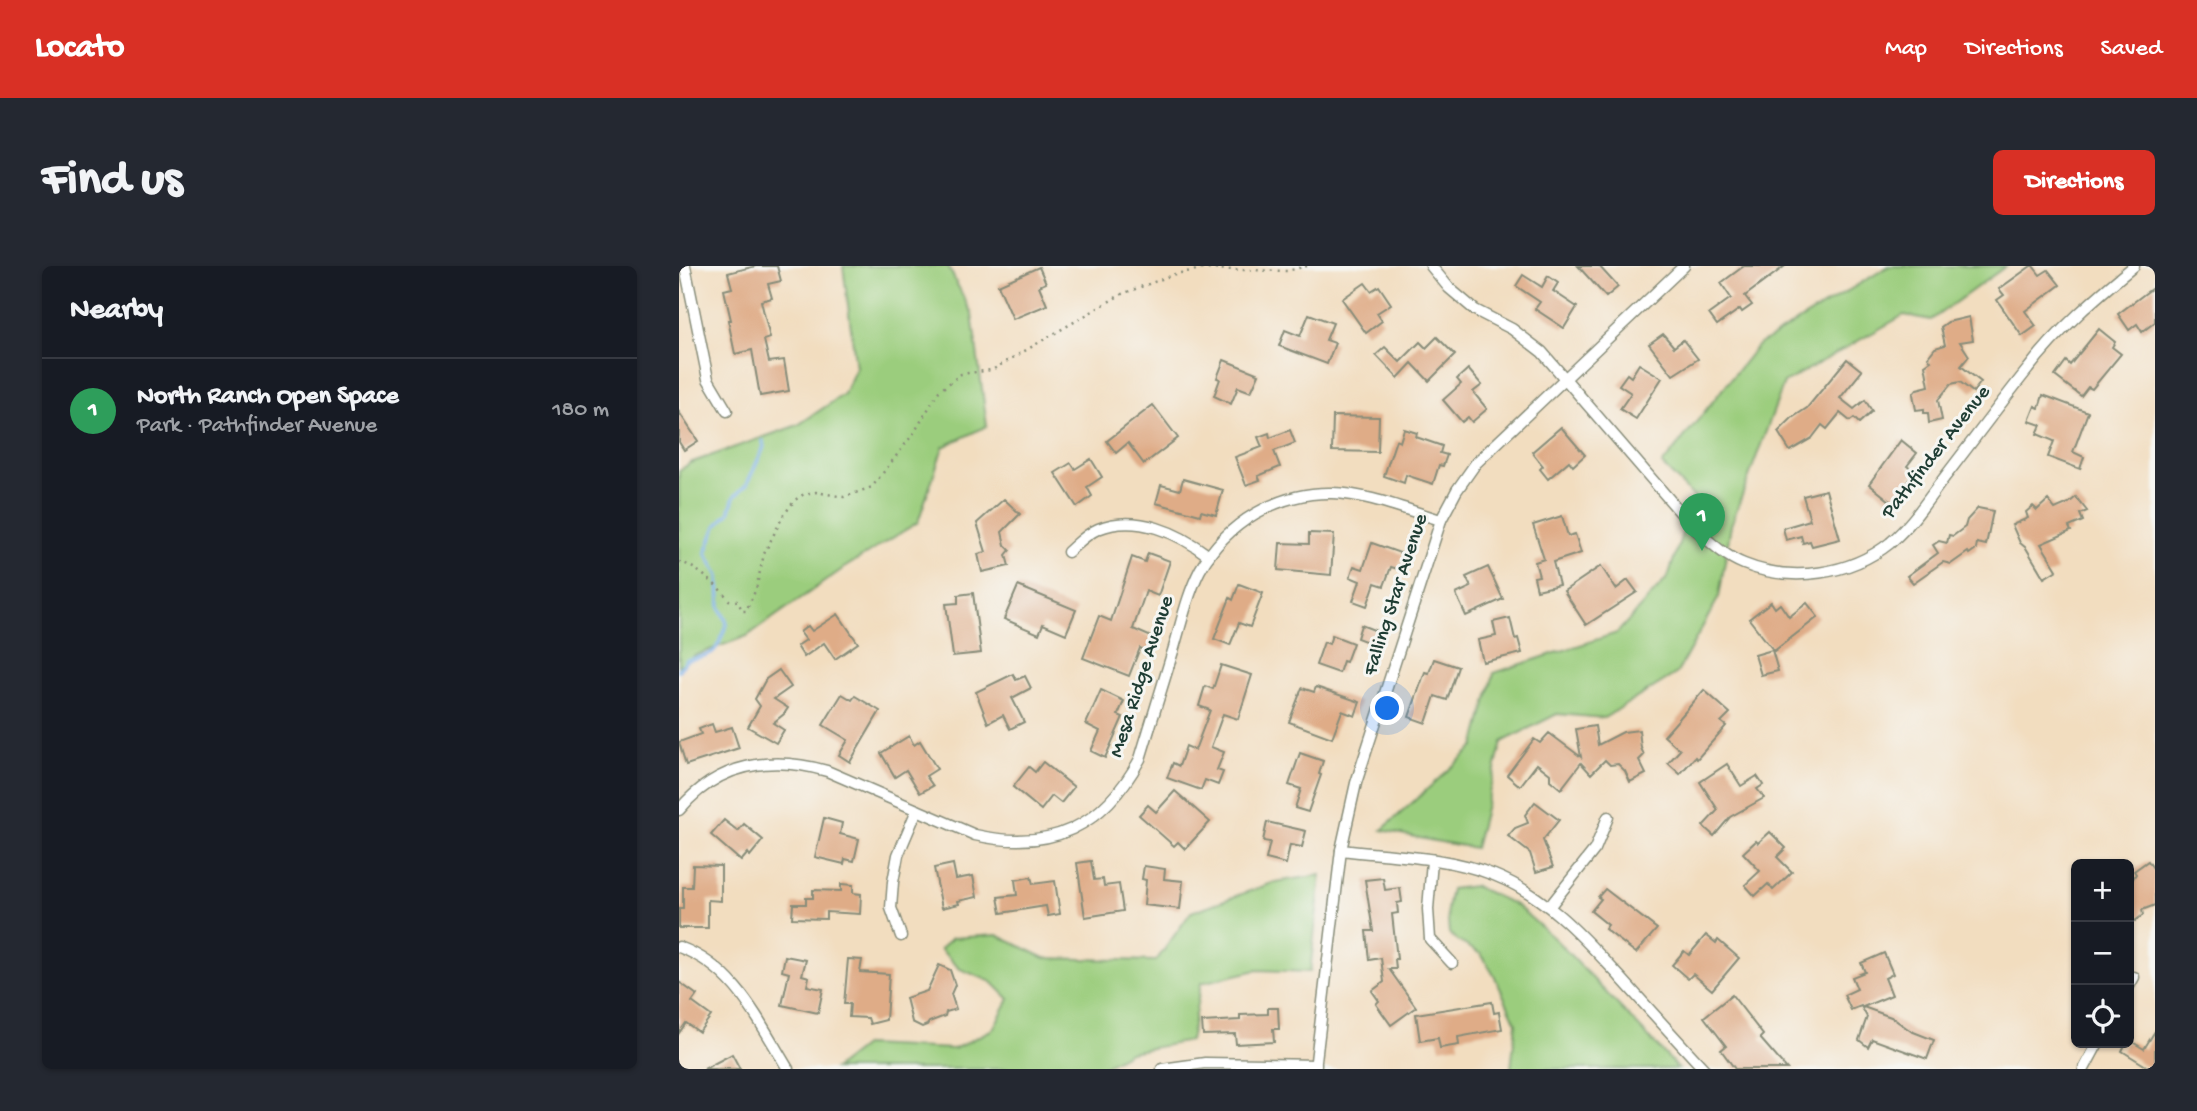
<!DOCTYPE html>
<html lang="en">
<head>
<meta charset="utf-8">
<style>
  :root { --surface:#171b24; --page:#242831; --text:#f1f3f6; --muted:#9ea1a6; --line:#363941; --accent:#d93025 }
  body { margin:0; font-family:"Gochi Hand",sans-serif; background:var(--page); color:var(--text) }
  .controls { position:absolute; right:21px; bottom:21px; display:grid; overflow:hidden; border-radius:10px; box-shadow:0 2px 5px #0004 }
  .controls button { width:63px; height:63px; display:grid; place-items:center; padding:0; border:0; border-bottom:2px solid var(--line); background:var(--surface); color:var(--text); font:35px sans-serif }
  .you { position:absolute; left:709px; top:443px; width:24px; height:24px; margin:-18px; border:5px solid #fff; border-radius:50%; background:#1a73e8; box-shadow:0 0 0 10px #1a73e833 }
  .badge { display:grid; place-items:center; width:46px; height:46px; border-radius:50%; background:var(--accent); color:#fff; font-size:23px; font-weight:700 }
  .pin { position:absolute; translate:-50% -58px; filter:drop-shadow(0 2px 4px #0008) }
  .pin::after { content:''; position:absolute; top:37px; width:24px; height:21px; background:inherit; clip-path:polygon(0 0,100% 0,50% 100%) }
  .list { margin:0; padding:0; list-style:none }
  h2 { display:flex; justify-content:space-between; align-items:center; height:91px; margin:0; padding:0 28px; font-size:30px }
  h2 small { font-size:23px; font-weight:400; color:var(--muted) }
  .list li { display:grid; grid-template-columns:46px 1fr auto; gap:21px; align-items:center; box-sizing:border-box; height:105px; padding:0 28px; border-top:2px solid var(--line) }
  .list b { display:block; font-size:26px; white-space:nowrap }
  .list p { margin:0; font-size:23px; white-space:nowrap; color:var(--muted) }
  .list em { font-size:23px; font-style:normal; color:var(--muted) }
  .icon { flex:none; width:38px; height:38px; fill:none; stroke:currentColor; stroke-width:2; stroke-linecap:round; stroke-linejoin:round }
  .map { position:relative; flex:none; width:1476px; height:803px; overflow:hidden; border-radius:10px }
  header { display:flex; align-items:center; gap:42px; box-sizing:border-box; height:98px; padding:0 35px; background:var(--accent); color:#fff }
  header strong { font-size:33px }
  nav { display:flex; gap:38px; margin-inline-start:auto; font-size:24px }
  .intro { display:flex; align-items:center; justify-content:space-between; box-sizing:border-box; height:168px; padding:0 42px }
  h1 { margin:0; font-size:49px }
  .button { padding:18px 32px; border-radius:10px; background:var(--accent); color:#fff; font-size:24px; font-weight:700 }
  main { display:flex; gap:42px; padding:0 42px }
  aside { flex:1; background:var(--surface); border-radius:10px; box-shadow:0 2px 5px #0004 }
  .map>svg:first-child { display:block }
  .green { fill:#9bcd7d; stroke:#5d8558; stroke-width:2 }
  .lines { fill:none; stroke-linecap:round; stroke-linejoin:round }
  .stream { stroke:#7cb0e9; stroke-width:3.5 }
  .building { fill:#dfac87 }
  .minor-casing { stroke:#888d7a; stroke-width:13 }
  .path { stroke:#888d7a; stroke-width:2.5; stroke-dasharray:2 5; stroke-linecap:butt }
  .minor { stroke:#fff; stroke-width:10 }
  .labels { text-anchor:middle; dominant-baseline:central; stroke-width:6; stroke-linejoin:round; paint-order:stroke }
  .street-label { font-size:21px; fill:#1f3d34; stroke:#f6f6f2 }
</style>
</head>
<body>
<header>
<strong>Locato</strong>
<nav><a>Map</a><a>Directions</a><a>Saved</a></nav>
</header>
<div class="intro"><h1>Find us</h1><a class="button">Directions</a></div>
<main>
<aside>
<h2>Nearby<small></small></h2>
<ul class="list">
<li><span class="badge" style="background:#2e9e5b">1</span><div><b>North Ranch Open Space</b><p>Park · Pathfinder Avenue</p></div><em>180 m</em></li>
</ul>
</aside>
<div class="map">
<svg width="1476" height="803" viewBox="0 0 1476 803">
  <rect width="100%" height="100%" fill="#f6f6f2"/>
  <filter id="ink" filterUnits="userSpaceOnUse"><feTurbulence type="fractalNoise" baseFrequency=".0143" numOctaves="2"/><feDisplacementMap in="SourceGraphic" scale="14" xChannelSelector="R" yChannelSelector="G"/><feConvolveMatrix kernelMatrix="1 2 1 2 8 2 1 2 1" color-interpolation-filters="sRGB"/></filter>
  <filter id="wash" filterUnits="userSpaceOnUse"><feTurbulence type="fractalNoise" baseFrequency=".00686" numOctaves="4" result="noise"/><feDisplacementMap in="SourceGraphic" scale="28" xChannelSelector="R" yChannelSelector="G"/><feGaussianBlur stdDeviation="1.57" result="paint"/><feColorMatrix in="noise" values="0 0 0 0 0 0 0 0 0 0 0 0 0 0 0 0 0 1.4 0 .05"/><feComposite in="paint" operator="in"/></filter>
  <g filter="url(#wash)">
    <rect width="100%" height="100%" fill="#f2ddbf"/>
    <!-- green -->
    <g class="green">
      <path d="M164,0H269L293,48L308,160L264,181L239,256L165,302L68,370L15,390L0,400V205L11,197L119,159L165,128L177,102Z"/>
      <path d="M1210,0H1327L1252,54L1225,49L1105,117L1052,259L1040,331L998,407L925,452L878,448L823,476L796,582L750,574L703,564L795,481L815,407L938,367L989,311L1015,231L983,199L1078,80Z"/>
      <path d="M642,609L631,706L578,704L522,717L511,775L451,786L421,803H155L186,779L275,783L314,763L330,733L313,716L281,703L261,683L273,672L318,669L366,692L477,695L512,646L596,616Z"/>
      <path d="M795,620L837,639L877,674L1000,803H832L837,757L816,711L802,688L779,675L770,667L768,643L772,623Z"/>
    </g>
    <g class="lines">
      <!-- stream -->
      <path class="stream" d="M0,405L7,394C40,388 36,387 48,357L41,342L40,310L27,287L37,260L50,247L55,231L68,218L85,181L84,175"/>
    </g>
    <g id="blocks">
      <!-- building -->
      <g class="building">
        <path d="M77,0H98L102,15L89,18L93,32L82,35L91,72L85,74L90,96L105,94L110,125L81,130L73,84L56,88L49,54H52L45,24L53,22L49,7Z"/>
        <path d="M899,0H920L939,21L927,31Z"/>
        <path d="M1065,0H1106L1066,30L1073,39L1063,46L1061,43L1038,59L1030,48L1052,32L1042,17Z"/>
        <path d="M1352,0H1354L1361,9L1369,4L1381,19L1346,45L1357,60L1343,70L1318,34L1325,29L1320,23Z"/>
        <path d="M360,1L367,17L360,20L368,39L334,53L319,19Z"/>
        <path d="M844,9L863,21L869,10L879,17L874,25L898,41L885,62L856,43L861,36L837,20Z"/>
        <path d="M686,17L692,25L700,20L712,38L698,47L703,55L687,67L663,33Z"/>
        <path d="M1476,20V56L1463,66L1458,58L1450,64L1439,48Z"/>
        <path d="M630,48L654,57L647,74L656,77L648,98L600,80L606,64L621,70Z"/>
        <path d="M1290,51L1294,74L1281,76L1290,90L1282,100L1302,116L1294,126L1281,116L1272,118L1259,134L1263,154L1250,157L1249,147H1245V143L1237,144L1234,128L1238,123L1250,120L1246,99L1252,95L1249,91L1256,82L1266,79L1262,61L1269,56Z"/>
        <path d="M1420,63L1436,76L1433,81L1442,88L1413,123L1409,121L1402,130L1376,110L1387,95L1391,99Z"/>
        <path d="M984,68L995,81L1004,74L1019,93L994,109L970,78Z"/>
        <path d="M758,71L776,89L750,115L733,97L719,112L697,89L706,81L721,96L741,76L747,82Z"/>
        <path d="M1168,93L1183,105L1161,132L1175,143L1186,134L1193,145L1180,157L1175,152L1171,155L1161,147L1148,163L1143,159L1133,172L1111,185L1099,166L1113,152L1128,142Z"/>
        <path d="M545,94L580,108L572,126L559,121L552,138L535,130L541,113L538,112Z"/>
        <path d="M960,98L983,112L957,153L941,143L952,127L940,119L948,108L952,111Z"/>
        <path d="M789,103L803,119L794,126L808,143L793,156L789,151L783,156L764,134L782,118L778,113Z"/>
        <path d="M1364,129L1409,146L1394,186L1405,191L1401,203L1369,191L1375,175L1358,168L1362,159L1350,155L1356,140L1360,142Z"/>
        <path d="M474,139L499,172L465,198L449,177L437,187L428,175Z"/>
        <path d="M0,146L19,175L5,184L0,176Z"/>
        <path d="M654,150L700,151L699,186L653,185Z"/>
        <path d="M882,161L906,189L894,200L890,195L869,213L861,203L864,200L853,186Z"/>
        <path d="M725,163L738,167L737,171L763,180L761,187L768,189L764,200L760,199L754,218L727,209L725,217L705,210L717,174L721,176Z"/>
        <path d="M611,164L616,177L595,185L601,201L579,210L581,214L567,219L556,191L583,181L579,171L590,167L591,172Z"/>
        <path d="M1222,174L1238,187L1228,200L1236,206L1224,221L1228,224L1216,239L1190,218Z"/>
        <path d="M412,193L423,211L408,221L413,230L398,241L376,207L392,197L396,203Z"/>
        <path d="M504,213L544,224L537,249L522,245L521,249L477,237L482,219L501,224Z"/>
        <path d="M1147,224L1161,273L1133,280L1131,275L1124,277L1122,270L1107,274L1104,262L1131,254L1124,230Z"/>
        <path d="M1397,231L1408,245L1401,248L1404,255L1390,261L1392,265L1362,278L1378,304L1365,312L1347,282L1341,277L1333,259L1349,252L1347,246L1354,240L1358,244L1369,234L1376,243L1390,237Z"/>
        <path d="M325,233L341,248L323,266L326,279L331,284L327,289L330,300L303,306L299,288L307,286L298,257Z"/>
        <path d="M1299,242L1314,245L1307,279L1298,277L1297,283L1290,288L1289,286L1272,298L1264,296L1234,317L1228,310L1259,287L1254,279L1260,275L1268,277L1270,269L1274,270L1286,261L1288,254Z"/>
        <path d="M883,250L889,270L896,268L902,287L874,296L880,319L858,324L855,311L860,310L856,296L865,293L854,259Z"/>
        <path d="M630,267L655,268L652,309L599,304L601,277L630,278Z"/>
        <path d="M693,277L724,288L719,303L712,301L705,320L696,317L688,340L674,335L681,315L671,311L675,300L684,303Z"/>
        <path d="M469,287L491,295L479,330L467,325L454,363L477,373L471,386L461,382L450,410L404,392L420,350L432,355L453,291L466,296Z"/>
        <path d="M922,300L937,323L949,314L958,326L907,359L885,325Z"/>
        <path d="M809,301L824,333L787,350L777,328L792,321L787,311Z"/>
        <path d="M560,318L584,327L571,361L560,357L551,379L535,373L551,332L554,334Z"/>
        <path d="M339,320L397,344L387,368L364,358L360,368L325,353Z"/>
        <path d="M294,327L302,387L274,390L267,338L279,337V329Z"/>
        <path d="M1092,336L1096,342L1101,338L1110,351L1128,337L1139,351L1095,385L1070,353Z"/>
        <path d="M159,348L179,377L156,393L145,377L125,391L118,380L127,374L121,366L129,360L133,365Z"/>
        <path d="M831,352L836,373L839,372L843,387L804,396L799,374L817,370L814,356Z"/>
        <path d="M682,359L703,367L699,380L678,372Z"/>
        <path d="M653,369L674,377L667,396L664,395L660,407L637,399L645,376L650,378Z"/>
        <path d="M1093,384L1099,405L1082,409L1076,389Z"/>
        <path d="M755,393L779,401L768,434L756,430L747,457L730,451L746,406L750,407Z"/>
        <path d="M542,399L573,409L559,453L544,448L532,481L545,486L538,504L544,506L539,519L526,514L522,524L488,512L494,497L500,500L507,480L516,484L531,444L520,440L526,420L534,423Z"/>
        <path d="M100,404L112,421L95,433L109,442L105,448L94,457L105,464L97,477L69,461L81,440L76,433L87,413Z"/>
        <path d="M334,408L337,414L346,410L352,422L333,432L345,456L331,463L324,449L309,457L297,426Z"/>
        <path d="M637,421L681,436L676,450L663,445L653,472L610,456L623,422L635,426Z"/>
        <path d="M422,424L445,435L439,449L444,451L426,492L412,485L421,465L407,458Z"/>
        <path d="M1025,424L1051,447L1042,456L1047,460L1018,493L1016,491L1001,508L989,497L1001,484L985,470Z"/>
        <path d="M163,428L173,434L176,430L201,445L171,496L160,489L169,474L144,459Z"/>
        <path d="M33,458L36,466L53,461L60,482L7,499L0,476L22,468L20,463Z"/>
        <path d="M916,460L919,479L944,466L960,464L962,482L965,489L960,494L967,508L951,516L946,505L939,498L931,499L926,494L912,508L902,497L882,523L871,514V508L858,498L841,520L828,509L855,473L861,477L870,467L902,491L897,463Z"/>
        <path d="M230,470L235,479L241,475L258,503L247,510L254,520L241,527L227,504L216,511L202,487Z"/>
        <path d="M621,487L644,495L640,508L642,509L629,546L616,542L622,523L610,519Z"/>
        <path d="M364,496L395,521L382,537L373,530L362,544L334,521L350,501L356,506Z"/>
        <path d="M1048,498L1062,520L1078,510L1084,519L1078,523L1085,532L1051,551L1035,570L1024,560L1039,544L1021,516Z"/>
        <path d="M496,525L531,556L506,583L499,576L495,580L460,549L469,539L477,546Z"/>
        <path d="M856,536L880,554L864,574L874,601L857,606L851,587L829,570L836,562L849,557L846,549Z"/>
        <path d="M145,552L163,557L161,568L180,573L175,595L166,593L165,598L136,591Z"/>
        <path d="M45,554L59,565L65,558L84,574L71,590L69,587L62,595L32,569Z"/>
        <path d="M588,556L627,565L623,581L611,579L607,598L587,593L591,576L584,575Z"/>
        <path d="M1091,566L1107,582L1098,591L1113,606L1094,624L1089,618L1076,630L1066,619L1081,605L1064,587L1077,575L1079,577Z"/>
        <path d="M412,595L415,614L424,613L425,620L440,618L444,645L406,651L398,597Z"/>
        <path d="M1469,595L1476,605V639L1463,644L1464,649L1456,655L1450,651V619L1457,608L1455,605Z"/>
        <path d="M274,598L277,613L294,610L298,631L279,635L280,638L263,642L255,602Z"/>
        <path d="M14,599L42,600V635L29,634V662H0V643H4V621H13Z"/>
        <path d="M465,600L486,603L485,613L504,615L501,643L465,639L467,614L463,613Z"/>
        <path d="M352,611L354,618L376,615L381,648L369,650L367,640L322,647L319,631L338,629L336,614Z"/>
        <path d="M704,612L706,624L721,622L723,636L718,637L719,647L713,648L718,693H716L717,703H710L737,741L712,759L697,738L700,735L693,725L705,716L702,692L690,694L687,665H694L686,614Z"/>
        <path d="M162,618L174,619V627L182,628L181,648L147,646V653L113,652L114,638H127V632H134V624L162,625Z"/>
        <path d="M926,623L978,663L957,687L926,663L929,659L912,645L922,633L919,631Z"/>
        <path d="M1027,669L1037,677L1039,674L1060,692L1033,724L1014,708L1009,713L993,699L1005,685L1010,689Z"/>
        <path d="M1205,687L1214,708L1206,712L1213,729L1184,741L1212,751L1232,765L1255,774L1248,793L1193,773L1189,781L1180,774L1188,751L1182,740L1172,744L1165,729L1178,723L1173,711L1186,706L1182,697Z"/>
        <path d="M106,690L127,694L123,709L130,711L128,720L144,723L139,747L103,739L110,707L103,705Z"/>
        <path d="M169,693L183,694L181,706L210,708L207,754L191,758L189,752L170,751L171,738H165Z"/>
        <path d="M260,699L271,704L276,719L272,728L277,743L267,746L266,750L250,756L248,759L243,761L233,756L227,732L248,725Z"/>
        <path d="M0,716L18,729L13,736L32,750L20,766L7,757L0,767Z"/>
        <path d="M1053,729L1084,769L1081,772L1108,803H1056L1042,784L1047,780L1025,751Z"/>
        <path d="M813,736L815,747L820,746L823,763L779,771L780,779L761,782L759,772L741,775L737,748Z"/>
        <path d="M589,742H599L600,763H594L595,776L557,778L556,768L524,769L523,756L561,754V749L589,748Z"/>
        <path d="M1476,765V803H1472L1443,785L1447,777H1450V774L1465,783Z"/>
        <path d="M53,788L61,803H25Z"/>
      </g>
    </g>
  </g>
  <g filter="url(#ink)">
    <use href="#blocks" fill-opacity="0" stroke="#888d7a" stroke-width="2"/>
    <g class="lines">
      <!-- minor casing -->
      <g class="minor-casing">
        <g id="minor">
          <path d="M6,0L29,113L48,145"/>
          <path d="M752,0L770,22L796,44L833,63L863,86L1014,261C1030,275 1045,290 1065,298C1112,317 1171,309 1211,277C1232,259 1248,235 1265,212C1293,176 1320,139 1349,103C1379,64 1417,31 1455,0"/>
          <path d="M389,286C398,278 407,268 419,263C457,247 500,267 530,290"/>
          <path d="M0,544C39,497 92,489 148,505L296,569C372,586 424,561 461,493C472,457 483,421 494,385C502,359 508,329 521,304C547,257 599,226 653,227C690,228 727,244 762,254"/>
          <path d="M662,584C712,590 767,590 815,609C868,630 904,671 942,712C969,742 997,773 1025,803"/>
          <path d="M753,595L749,643L751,673L773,697"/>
          <path d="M871,640L916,583L929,551"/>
          <path d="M222,670L212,642L214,616L219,589L238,544"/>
          <path d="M0,681C57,702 79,754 109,803"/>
          <path d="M1450,720L1455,711"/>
          <path d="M483,803L526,797L637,799"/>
          <path d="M636,803L662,584L677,517L762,254L778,224L797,197L1005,0"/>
          <path d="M1405,803L1419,777"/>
        </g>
      </g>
      <!-- path -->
      <path class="path" d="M0,296C13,297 43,323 50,334L58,335L64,345H67L77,323L85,288L104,250L116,234L125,228L137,226L165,231L193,221L235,167L260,125L282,108L313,104L443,28L496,8L523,3L608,5L628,0"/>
      <!-- minor -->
      <use href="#minor" class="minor"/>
    </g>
  </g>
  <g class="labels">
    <!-- street labels -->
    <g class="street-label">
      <text transform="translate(1258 187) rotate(-52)">Pathfinder Avenue</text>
      <text transform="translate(718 329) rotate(-72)">Falling Star Avenue</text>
      <text transform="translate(464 411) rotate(-72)">Mesa Ridge Avenue</text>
    </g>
  </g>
</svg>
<div class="controls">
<button>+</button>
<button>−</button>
<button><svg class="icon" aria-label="locate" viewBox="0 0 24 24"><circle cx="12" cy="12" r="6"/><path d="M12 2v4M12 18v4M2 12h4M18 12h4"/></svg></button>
</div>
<div class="you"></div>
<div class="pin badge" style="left:1023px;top:285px;background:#2e9e5b">1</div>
</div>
</main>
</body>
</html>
